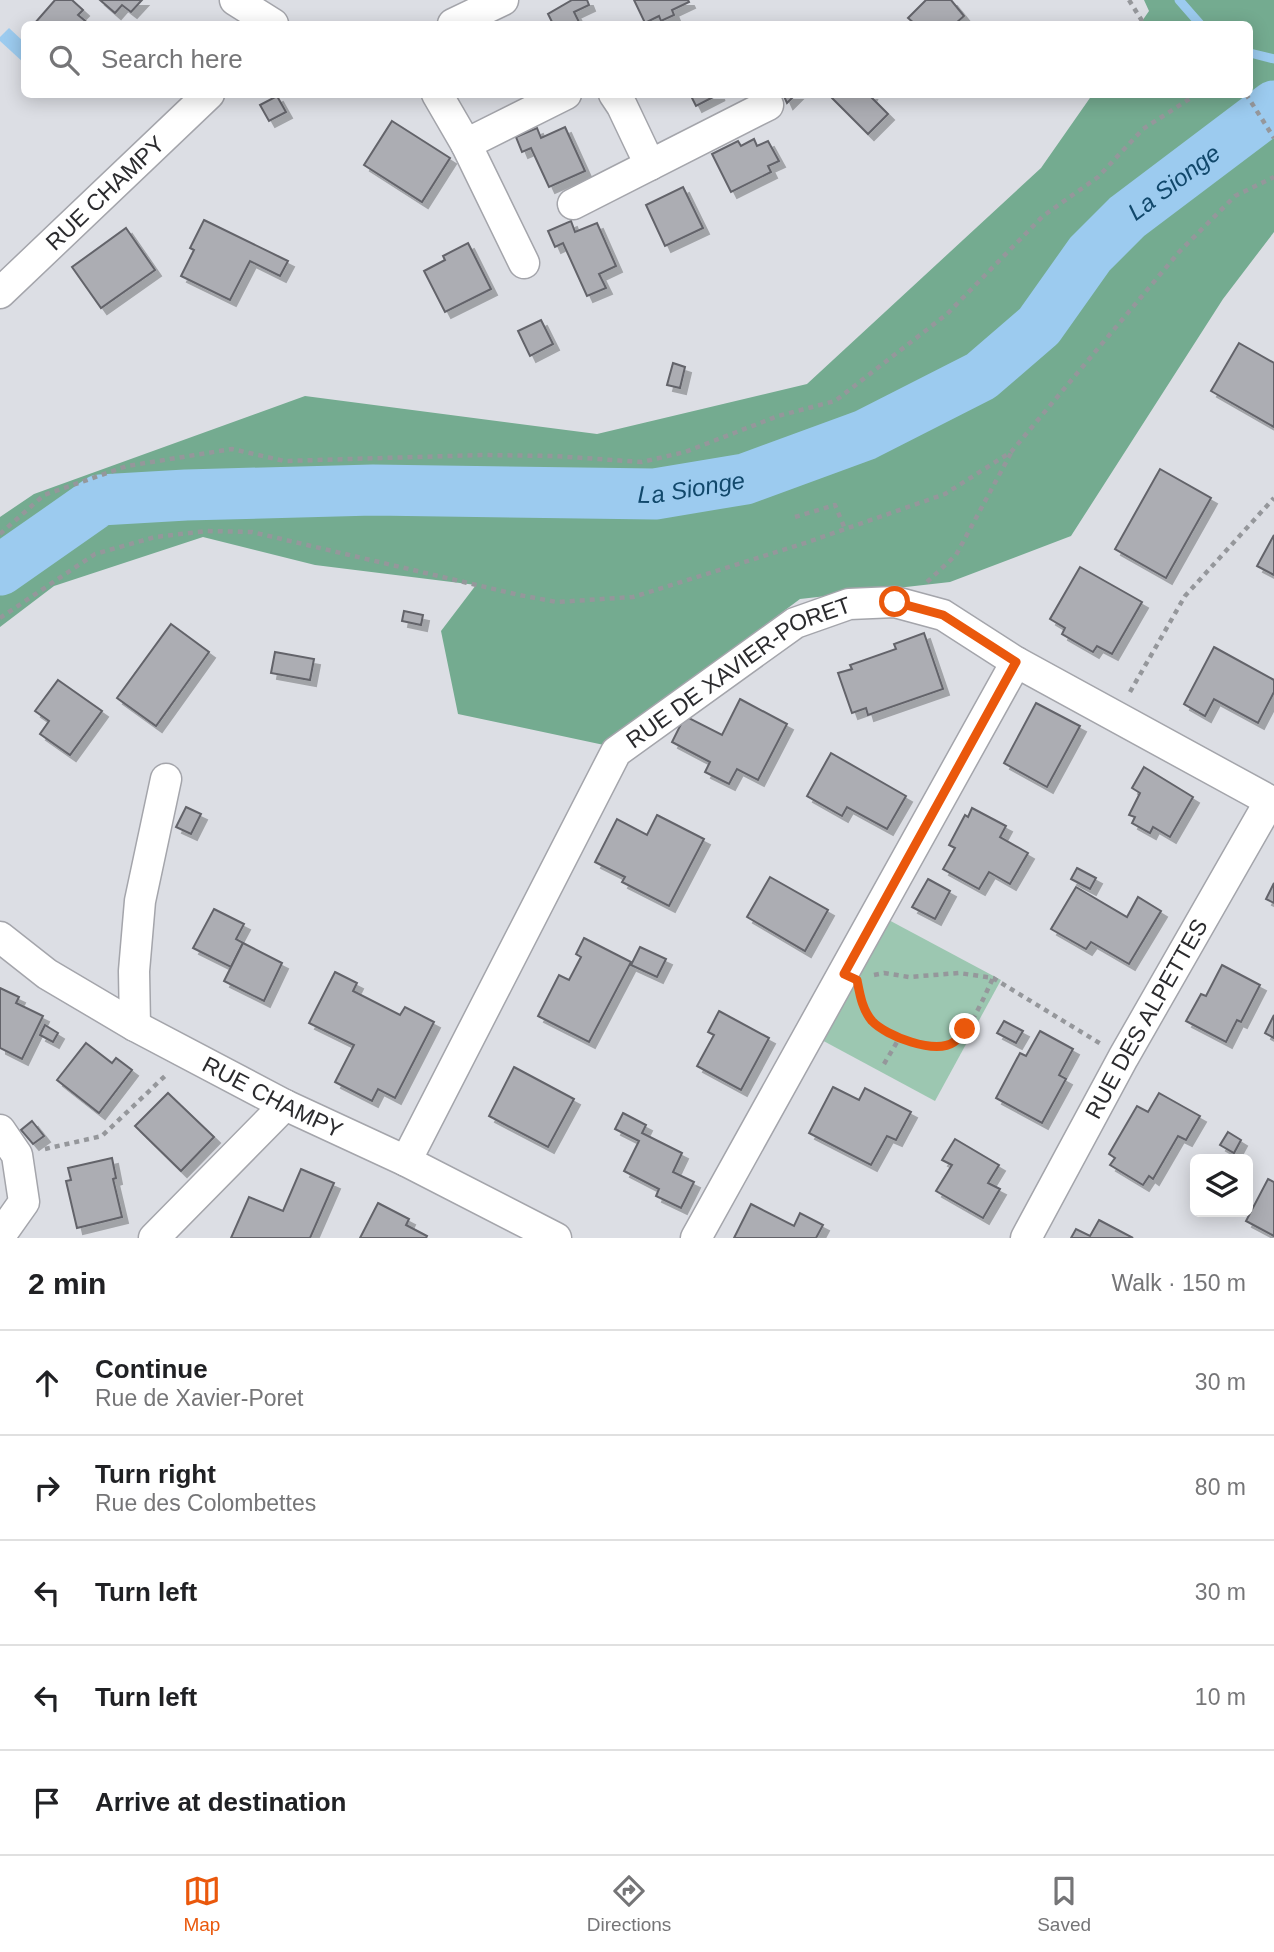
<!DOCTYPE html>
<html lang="en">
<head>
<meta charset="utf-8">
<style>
  :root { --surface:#fff; --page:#f2f2f2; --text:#202124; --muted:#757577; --line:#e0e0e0; --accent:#ea580c }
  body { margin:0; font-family:Arial,sans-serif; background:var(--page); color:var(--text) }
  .controls { position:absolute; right:21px; bottom:21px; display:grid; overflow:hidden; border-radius:10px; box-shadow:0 4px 18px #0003 }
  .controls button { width:63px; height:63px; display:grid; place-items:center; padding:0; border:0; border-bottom:2px solid var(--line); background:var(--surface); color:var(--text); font:35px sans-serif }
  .stop { position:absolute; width:21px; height:21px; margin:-16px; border:5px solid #ea580c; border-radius:50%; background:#fff }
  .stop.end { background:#ea580c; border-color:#fff; box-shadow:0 2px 7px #0008 }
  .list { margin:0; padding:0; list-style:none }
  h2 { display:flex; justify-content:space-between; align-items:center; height:91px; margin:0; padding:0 28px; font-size:30px }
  h2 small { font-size:23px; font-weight:400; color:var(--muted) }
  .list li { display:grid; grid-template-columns:46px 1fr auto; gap:21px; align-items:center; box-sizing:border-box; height:105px; padding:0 28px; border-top:2px solid var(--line) }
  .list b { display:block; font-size:26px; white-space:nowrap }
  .list p { margin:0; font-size:23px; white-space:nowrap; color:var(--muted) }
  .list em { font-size:23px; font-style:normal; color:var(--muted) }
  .icon { flex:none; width:38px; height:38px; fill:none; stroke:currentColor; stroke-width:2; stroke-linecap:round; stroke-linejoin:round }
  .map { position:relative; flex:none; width:1274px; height:1238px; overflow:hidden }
  .search { position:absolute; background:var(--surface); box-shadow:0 4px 18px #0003; left:21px; right:21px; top:21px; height:77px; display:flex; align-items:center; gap:18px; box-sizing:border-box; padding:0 24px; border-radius:10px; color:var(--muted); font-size:26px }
  .sheet { height:616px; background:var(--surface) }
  nav { display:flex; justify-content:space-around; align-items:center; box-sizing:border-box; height:98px; border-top:2px solid var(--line); background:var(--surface); font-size:19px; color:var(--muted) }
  nav a { display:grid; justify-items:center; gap:4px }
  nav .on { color:var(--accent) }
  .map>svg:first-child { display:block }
  .green { fill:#9cc7b1 }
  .forest { fill:#74ab90 }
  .water { fill:#9ccbef }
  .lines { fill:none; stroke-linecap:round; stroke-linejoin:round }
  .stream { stroke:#9ccbef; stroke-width:9 }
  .river { stroke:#9ccbef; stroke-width:51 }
  .building { fill:#acadb3; stroke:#63646a; stroke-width:2; filter:url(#shadow) }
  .minor-casing { stroke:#a4a5ab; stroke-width:33 }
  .path { stroke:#95979b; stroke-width:4.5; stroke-dasharray:5 5; stroke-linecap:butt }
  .minor { stroke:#fff; stroke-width:30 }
  .route { stroke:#ea580c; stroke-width:9 }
  .labels { text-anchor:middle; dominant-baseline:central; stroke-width:7; stroke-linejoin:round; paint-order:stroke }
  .street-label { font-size:23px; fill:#2b2b2e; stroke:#eaebf1 }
  .water-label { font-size:24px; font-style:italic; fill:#11486b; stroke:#eaebf1 }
</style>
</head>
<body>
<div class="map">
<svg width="1274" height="1238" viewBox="0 0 1274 1238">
  <defs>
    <filter id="shadow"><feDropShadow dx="6" dy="6" stdDeviation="0" flood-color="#0004"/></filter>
  </defs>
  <rect width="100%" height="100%" fill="#dcdee4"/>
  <!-- green -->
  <path class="green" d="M885,918L1001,980L935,1101L818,1038Z"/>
  <!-- forest -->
  <path class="forest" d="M1144,0H1274V232L1223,299L1071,536L950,582L800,599L604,745L458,714L441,631L476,585L315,565L203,537L54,586L0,627V517L34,494L305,396L597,434L807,384L1041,168L1092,95L1250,94V24H1140L1149,11Z"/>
  <!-- water -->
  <path class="water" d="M9,28L24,42V63L0,41V37Z"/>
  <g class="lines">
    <!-- stream -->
    <g class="stream">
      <path d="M1179,0L1200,24"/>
      <path d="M1250,53L1274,59"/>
    </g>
    <!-- river -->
    <path class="river" id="s1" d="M0,570L100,500L186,495L373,490L655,494L745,479L865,435L981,376L1039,326L1090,254L1127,217L1274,106"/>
  </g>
  <!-- building -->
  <g class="building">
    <path d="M55,0H72L83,10L78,15L89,24H34Z"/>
    <path d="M100,0H142L131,12L122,5L115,13Z"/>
    <path d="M572,0H587L589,5L574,12L580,24H553L548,14Z"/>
    <path d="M634,0H688L689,2L672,10L674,15L661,21L659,16L645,23Z"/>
    <path d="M926,0H951L964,16L955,24H915L908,18Z"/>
    <path d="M690,94H719L696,106Z"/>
    <path d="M783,94H796L787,103Z"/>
    <path d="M828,94H871L870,96L888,114L868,134Z"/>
    <path d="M277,96L286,112L269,121L260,105Z"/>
    <path d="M392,121L450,158L422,202L364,165Z"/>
    <path d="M565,127L585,171L549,187L531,148L522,152L516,137L537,128L541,138Z"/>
    <path d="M754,139L757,146L768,141L779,161L768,166L771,172L731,192L712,154L738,141L741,146Z"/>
    <path d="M683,187L703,228L665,246L646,205Z"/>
    <path d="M204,220L288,261L280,276L250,261L230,300L181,276L194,250L190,248Z"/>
    <path d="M571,221L575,232L597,223L616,266L599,274L606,288L587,296L563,243L555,247L548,231Z"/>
    <path d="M126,228L155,270L101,308L72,267Z"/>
    <path d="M468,243L491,289L445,312L424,271L445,260L443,256Z"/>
    <path d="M541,320L553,344L530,356L518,331Z"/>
    <path d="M1239,343L1274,363V427L1211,391Z"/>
    <path d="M673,363L685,367L680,388L667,385Z"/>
    <path d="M1160,469L1211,498L1166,578L1115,549Z"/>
    <path d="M1274,535V575L1257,566Z"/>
    <path d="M1080,567L1142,602L1112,654L1097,646L1093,652L1062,634L1065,628L1050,619Z"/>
    <path d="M404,611L423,615L421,625L402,621Z"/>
    <path d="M171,624L209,652L156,726L117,698Z"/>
    <path d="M924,633L943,689L868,715L866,708L852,713L838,673L852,669L850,665L896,649L894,644Z"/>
    <path d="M1214,647L1274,680V692L1258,723L1214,699L1205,716L1184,704Z"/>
    <path d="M275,652L314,659L310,680L271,673Z"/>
    <path d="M58,680L102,711L70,755L40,734L49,721L35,711Z"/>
    <path d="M740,699L787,724L758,780L737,769L729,784L705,772L710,762L672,742L685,716L722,735Z"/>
    <path d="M1036,703L1080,726L1047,787L1004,763Z"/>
    <path d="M831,753L906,796L887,829L847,807L842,816L807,796Z"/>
    <path d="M1144,767L1193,797L1170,837L1153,827L1150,833L1132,823L1135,817L1129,815L1140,793L1132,788Z"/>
    <path d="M186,807L201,814L191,834L176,827Z"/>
    <path d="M972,808L1006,826L1000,837L1028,853L1010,884L989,872L979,889L943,869L955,848L949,845L965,815L968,817Z"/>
    <path d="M657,815L704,839L669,906L622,882L625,877L595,862L617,819L647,835Z"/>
    <path d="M1077,868L1096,878L1090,889L1071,879Z"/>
    <path d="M770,877L828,910L805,951L747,917Z"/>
    <path d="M928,879L950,891L935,919L912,907Z"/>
    <path d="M1274,883V903L1266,899Z"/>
    <path d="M1076,887L1127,917L1138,897L1161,911L1129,964L1091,942L1086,949L1051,929Z"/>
    <path d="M214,909L244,924L236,939L243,943L231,967L193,948Z"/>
    <path d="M584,938L631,962L589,1042L538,1016L559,975L569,980L581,957L576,954Z"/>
    <path d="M243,943L282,963L264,1001L224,981Z"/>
    <path d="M640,947L666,959L657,977L631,965Z"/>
    <path d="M1222,965L1260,985L1241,1022L1237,1020L1226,1042L1186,1021L1201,994L1206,996Z"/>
    <path d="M335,972L357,983L353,991L400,1015L405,1007L434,1022L395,1098L378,1089L372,1101L335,1082L354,1045L309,1023Z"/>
    <path d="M0,988L19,997L16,1003L43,1016L22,1059L0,1048Z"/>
    <path d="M719,1011L769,1038L741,1090L697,1066L714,1035L708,1032Z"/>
    <path d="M1274,1015V1038L1265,1033Z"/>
    <path d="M1004,1021L1023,1031L1016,1043L997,1033Z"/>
    <path d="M45,1025L58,1033L53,1042L40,1035Z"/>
    <path d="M1040,1031L1073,1049L1059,1075L1066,1079L1042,1123L996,1098L1020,1053L1026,1056Z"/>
    <path d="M86,1043L112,1063L116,1058L132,1070L99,1113L57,1080Z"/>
    <path d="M514,1067L574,1099L548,1147L489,1116Z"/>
    <path d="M833,1087L859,1100L865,1088L911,1112L896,1140L887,1136L871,1165L809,1133Z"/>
    <path d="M168,1093L214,1137L181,1171L135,1126Z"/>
    <path d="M1159,1093L1200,1116L1186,1140L1178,1136L1153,1179L1149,1176L1143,1185L1110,1165L1115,1158L1109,1154L1137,1106L1148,1112Z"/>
    <path d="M623,1113L646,1125L642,1133L682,1153L673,1172L694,1182L681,1208L656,1196L659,1189L624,1171L639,1141L615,1129Z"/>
    <path d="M32,1121L44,1136L33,1144L21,1130Z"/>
    <path d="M1228,1132L1241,1140L1234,1153L1220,1145Z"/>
    <path d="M955,1139L999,1165L988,1183L1000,1189L983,1218L936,1191L952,1165L942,1160Z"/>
    <path d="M112,1158L116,1178L113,1179L122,1217L77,1228L66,1181L71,1180L68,1168Z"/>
    <path d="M301,1169L334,1183L310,1238H231L249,1197L283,1211Z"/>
    <path d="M1268,1179L1274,1182V1236L1246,1221Z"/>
    <path d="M378,1203L409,1219L406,1225L427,1236L426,1238H360Z"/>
    <path d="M751,1204L794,1226L800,1213L823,1225L816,1238H734Z"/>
    <path d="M1099,1220L1133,1238H1071L1076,1229L1090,1236Z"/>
  </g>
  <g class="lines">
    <!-- minor casing -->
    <g class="minor-casing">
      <g id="minor">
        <path d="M235,0L273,24"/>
        <path d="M453,24L503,0"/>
        <path d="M437,94L466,144L524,263"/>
        <path d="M614,94L622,106L650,165"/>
        <path d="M466,144L566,94"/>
        <path d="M573,204L768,105"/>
        <path id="s2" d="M0,293L209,94"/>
        <path id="s3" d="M0,937L47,974L135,1026L285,1105L406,1161L556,1238"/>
        <path d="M135,1026L134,971L140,901L166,779"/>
        <path d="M0,1130L17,1155L24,1202L0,1236"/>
        <path id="s4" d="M406,1161L616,752L795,623L849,604L895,602L943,615L1016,662L1274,803"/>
        <path d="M154,1238L285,1105"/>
        <path d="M696,1238L1016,662"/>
        <path id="s5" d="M1026,1238L1123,1058L1270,801"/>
      </g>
    </g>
    <!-- path -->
    <g class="path">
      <path d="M1129,0L1144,24"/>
      <path d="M1246,94L1274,138"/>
      <path d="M795,517L835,505L845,529"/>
      <path d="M0,534L44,495L127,466L232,449L284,461L482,455L554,456L642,462L685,452L778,416L835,401L947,314L1043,216L1098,177L1143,129L1197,94"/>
      <path d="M927,582L956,555L1011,453"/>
      <path d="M0,618L95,554L155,537L207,531L252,532L519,595L557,602L633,597L808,542L945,494L1011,452L1179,252L1235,196L1274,177"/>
      <path d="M1130,692L1185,596L1274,498"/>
      <path d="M874,975L884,973L909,977L959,973L993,978L1101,1044"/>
      <path d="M862,1001C867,1029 926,1057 952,1043C969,1034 985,995 993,978"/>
      <path d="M884,1064L900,1037"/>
      <path d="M45,1149L102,1136L167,1074"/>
    </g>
    <!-- minor -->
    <use href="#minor" class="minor"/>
  </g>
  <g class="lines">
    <!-- route -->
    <path class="route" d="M895,602L943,615L1016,662L844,974L857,980C860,995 862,1009 872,1021C886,1036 935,1055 954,1042C958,1039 962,1033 965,1029"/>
  </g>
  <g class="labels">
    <!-- street labels -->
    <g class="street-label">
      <text stroke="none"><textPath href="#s2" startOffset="145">RUE CHAMPY</textPath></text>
      <text stroke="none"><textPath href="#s4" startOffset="607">RUE DE XAVIER-PORET</textPath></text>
      <text stroke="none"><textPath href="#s5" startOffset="250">RUE DES ALPETTES</textPath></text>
      <text stroke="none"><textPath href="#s3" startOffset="317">RUE CHAMPY</textPath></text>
    </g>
    <!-- water labels -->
    <g class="water-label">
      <text stroke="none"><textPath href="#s1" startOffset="1302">La Sionge</textPath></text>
      <text stroke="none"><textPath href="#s1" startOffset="714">La Sionge</textPath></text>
    </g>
  </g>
</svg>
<div class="controls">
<button><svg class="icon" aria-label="layers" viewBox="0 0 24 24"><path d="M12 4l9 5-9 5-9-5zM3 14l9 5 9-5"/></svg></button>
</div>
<div class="stop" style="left:895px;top:602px"></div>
<div class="stop end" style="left:965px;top:1029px"></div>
<div class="search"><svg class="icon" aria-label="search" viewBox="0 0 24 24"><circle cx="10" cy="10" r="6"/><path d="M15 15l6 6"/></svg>Search here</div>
</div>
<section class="sheet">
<h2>2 min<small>Walk · 150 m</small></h2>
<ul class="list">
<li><svg class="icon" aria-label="ahead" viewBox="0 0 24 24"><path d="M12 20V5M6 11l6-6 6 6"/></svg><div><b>Continue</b><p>Rue de Xavier-Poret</p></div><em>30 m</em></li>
<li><svg class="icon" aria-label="right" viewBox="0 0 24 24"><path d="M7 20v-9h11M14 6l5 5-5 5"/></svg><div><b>Turn right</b><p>Rue des Colombettes</p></div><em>80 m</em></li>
<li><svg class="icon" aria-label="left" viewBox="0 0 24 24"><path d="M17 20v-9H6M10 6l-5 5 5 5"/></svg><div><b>Turn left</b></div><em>30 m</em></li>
<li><svg class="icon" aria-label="left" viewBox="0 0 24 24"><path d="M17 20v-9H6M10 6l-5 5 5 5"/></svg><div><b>Turn left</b></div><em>10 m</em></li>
<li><svg class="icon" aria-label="arrive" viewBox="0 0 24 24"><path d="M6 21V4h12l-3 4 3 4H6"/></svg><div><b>Arrive at destination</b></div></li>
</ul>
</section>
<nav>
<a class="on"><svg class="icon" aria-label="map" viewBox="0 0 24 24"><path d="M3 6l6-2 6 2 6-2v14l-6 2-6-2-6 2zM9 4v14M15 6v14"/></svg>Map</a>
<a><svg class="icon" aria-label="directions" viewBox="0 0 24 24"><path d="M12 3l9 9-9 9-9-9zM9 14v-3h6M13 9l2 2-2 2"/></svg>Directions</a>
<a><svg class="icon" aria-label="saved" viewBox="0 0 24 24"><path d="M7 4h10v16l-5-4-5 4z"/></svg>Saved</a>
</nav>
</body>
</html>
